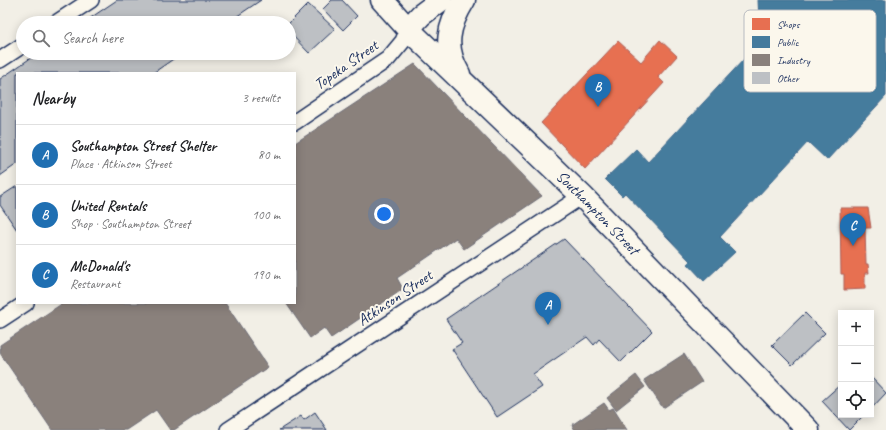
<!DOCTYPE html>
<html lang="en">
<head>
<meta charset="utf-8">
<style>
  :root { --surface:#fff; --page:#f6f6f6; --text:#202124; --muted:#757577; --line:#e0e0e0; --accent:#1f6fb2 }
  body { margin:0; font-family:Caveat,sans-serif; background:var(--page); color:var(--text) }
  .controls { position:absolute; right:12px; bottom:12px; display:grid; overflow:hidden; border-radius:0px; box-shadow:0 2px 10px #0003 }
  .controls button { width:36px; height:36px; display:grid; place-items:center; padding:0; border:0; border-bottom:1px solid var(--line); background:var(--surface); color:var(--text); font:20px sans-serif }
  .you { position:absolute; left:384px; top:214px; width:14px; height:14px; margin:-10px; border:3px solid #fff; border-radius:50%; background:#1a73e8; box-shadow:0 0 0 6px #1a73e833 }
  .badge { display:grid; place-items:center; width:26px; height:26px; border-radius:50%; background:var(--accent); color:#fff; font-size:13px; font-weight:700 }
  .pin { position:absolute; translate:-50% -33px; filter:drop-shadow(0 1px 2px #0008) }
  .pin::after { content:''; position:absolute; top:21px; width:14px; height:12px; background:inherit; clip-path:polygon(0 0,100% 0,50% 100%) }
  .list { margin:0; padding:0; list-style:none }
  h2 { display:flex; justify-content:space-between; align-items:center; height:52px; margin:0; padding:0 16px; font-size:17px }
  h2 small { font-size:13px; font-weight:400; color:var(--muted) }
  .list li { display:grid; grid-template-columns:26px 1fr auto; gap:12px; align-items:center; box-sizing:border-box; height:60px; padding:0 16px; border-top:1px solid var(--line) }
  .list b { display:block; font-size:15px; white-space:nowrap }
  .list p { margin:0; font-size:13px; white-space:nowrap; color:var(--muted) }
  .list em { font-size:13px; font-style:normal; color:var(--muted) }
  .icon { flex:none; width:22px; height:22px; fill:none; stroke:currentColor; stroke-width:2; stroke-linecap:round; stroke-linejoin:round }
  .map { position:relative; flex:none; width:886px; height:430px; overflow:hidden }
  .search { position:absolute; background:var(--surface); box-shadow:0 2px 10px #0003; left:16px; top:16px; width:280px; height:44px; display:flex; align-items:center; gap:10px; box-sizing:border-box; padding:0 14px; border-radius:22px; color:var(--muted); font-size:15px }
  .panel { position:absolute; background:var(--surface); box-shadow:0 2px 10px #0003; left:16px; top:72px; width:280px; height:232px; border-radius:0px }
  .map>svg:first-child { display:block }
  .shops { fill:#e76f51; stroke:#aa5c55 }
  .public { fill:#457b9d; stroke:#38648a }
  .industry { fill:#8a817c; stroke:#696873 }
  .building { fill:#bdc0c4; stroke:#1b2f5e }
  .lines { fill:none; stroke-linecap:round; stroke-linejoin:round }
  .street-casing { stroke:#1b2f5e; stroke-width:18 }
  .primary-casing { stroke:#1b2f5e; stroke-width:25 }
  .street { stroke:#fbf7ec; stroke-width:15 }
  .primary { stroke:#fbf7ec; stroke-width:22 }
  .labels { text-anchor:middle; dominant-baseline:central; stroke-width:4; stroke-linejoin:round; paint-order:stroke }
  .street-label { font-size:16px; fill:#1b2f5e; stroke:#fbf7ec }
  .key { fill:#fbf7ec; stroke:#b8bbc1; stroke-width:1 }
  .key-label { font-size:11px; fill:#1b2f5e }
</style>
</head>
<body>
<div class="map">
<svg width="886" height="430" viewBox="0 0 886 430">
  <rect width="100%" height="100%" fill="#f2efe6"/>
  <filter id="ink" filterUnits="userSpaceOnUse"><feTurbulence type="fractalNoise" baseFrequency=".025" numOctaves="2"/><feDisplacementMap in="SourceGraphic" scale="8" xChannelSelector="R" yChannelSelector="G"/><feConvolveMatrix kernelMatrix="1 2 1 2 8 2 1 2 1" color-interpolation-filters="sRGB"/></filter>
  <g filter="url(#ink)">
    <!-- shops -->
    <g class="shops">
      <path d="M660,40L677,56L658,77L664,83L585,169L541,123L618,41L641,62Z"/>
      <path d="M840,208H868L871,228H865L866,264H868L869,273H865V289L844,290V274H841Z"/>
    </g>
    <!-- public -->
    <path class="public" d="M758,0H886V96L827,160L808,142L720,237L735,252L704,281L688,264L690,261L625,193L622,196L605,179L636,149L648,162L760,42Z"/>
    <!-- industry -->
    <g class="industry">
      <path d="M415,64L542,196L464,249L456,238L397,278L403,289L331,338L324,328L310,338L286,303H295V143Z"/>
      <path d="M63,303H225L268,367L174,430H170L156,410L126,430H52L0,353V345Z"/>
      <path d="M684,354L702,382L663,408L644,380Z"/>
      <path d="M636,375L645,387L616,410L607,398Z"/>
      <path d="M604,403L609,410L613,408L627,430H575L572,425Z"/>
    </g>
    <!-- building -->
    <g class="building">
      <path d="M117,0H261L227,23H83Z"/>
      <path d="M332,0H342L357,16L343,30L323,9Z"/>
      <path d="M308,4L335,29L309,53L289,32V23Z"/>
      <path d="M38,53H182L153,73H17V164L0,176V79Z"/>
      <path d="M17,186V230L0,205V197Z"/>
      <path d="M564,239L652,331L621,362L599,339L594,345L587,337L533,374L542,387L497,417L452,349L462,343L446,319Z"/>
      <path d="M805,313L825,333L792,365L772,345Z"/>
      <path d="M871,377L886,393L871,409Z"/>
      <path d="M841,384V415H864L849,430L822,401Z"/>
      <path d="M315,412L327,430H279L301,416L304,420Z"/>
    </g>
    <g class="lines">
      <!-- street casing -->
      <g class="street-casing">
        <g id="street">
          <path d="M56,23L91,0"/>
          <path d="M0,60L23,45"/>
          <path d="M295,122L388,59L403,41L408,29"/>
          <path d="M0,320L26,303"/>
          <path d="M228,430L582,196"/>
        </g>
      </g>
      <!-- primary casing -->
      <g class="primary-casing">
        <g id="primary">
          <path id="s1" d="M382,0L408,29L582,196L808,430"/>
          <path d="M408,29L421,15L441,0"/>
          <path d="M459,74C443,47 448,26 464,0"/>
        </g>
      </g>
      <!-- street -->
      <use href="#street" class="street"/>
      <!-- primary -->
      <use href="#primary" class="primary"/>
    </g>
  </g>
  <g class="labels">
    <!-- street labels -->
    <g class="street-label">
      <text transform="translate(346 65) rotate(-35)">Topeka Street</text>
      <text stroke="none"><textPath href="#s1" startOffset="303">Southampton Street</textPath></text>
      <text transform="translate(395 298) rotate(-34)">Atkinson Street</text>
    </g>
  </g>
  <!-- legend -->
  <rect x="744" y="10" width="132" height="82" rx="6" class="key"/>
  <rect x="752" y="18" width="18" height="12" fill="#e76f51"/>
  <rect x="752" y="36" width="18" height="12" fill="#457b9d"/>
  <rect x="752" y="54" width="18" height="12" fill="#8a817c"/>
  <rect x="752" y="72" width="18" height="12" fill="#bdc0c4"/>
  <g class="key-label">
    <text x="777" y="28">Shops</text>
    <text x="777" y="46">Public</text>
    <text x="777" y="64">Industry</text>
    <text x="777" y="82">Other</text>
  </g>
</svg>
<div class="controls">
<button>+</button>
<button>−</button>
<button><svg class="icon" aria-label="locate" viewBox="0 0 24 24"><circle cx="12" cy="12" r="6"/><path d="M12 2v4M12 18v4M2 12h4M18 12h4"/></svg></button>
</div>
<div class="you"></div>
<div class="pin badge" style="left:548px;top:325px">A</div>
<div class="pin badge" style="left:598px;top:107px">B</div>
<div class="pin badge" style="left:853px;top:246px">C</div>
<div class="search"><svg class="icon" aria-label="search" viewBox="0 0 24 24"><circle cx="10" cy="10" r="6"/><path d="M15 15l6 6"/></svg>Search here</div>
<section class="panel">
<h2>Nearby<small>3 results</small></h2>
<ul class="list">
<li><span class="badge">A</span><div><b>Southampton Street Shelter</b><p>Place · Atkinson Street</p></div><em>80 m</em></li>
<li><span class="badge">B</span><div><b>United Rentals</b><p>Shop · Southampton Street</p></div><em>100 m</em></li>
<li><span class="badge">C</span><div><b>McDonald's</b><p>Restaurant</p></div><em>190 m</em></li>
</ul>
</section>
</div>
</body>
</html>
